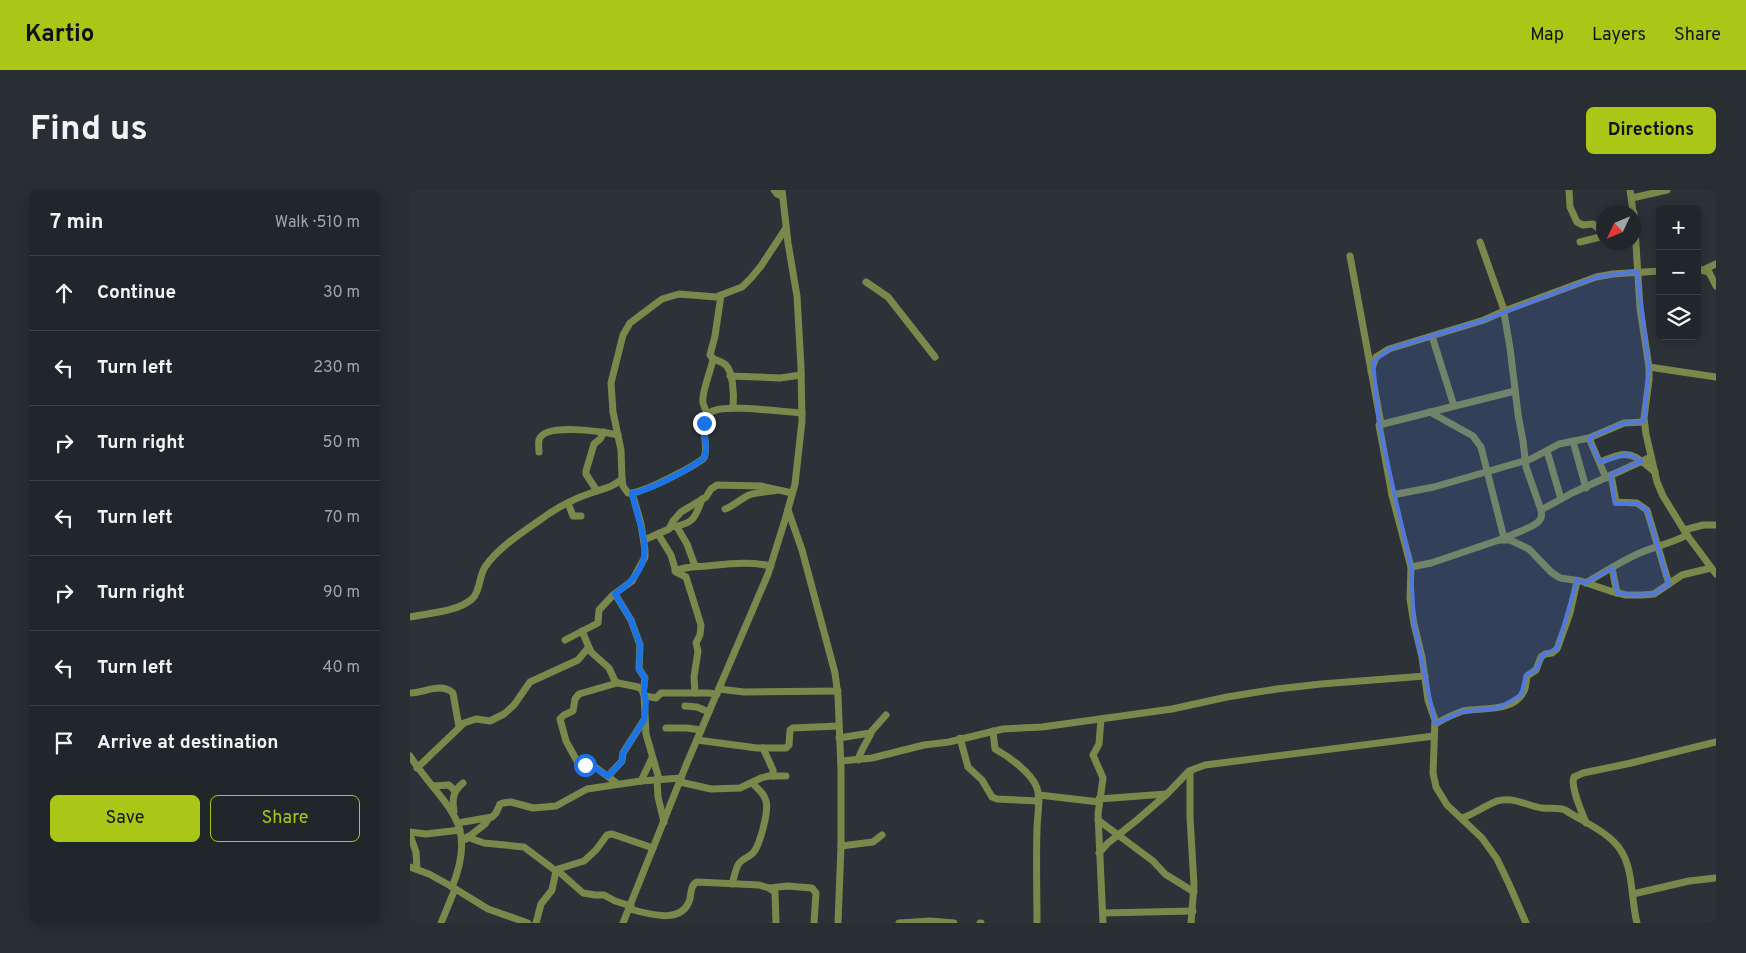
<!DOCTYPE html>
<html lang="en">
<head>
<meta charset="utf-8">
<style>
  :root { --surface:#21262a; --page:#292e32; --text:#f1f3f6; --muted:#a2a5a8; --line:#3e4347; --accent:#aac717 }
  body { margin:0; font-family:Overpass,sans-serif; background:var(--page); color:var(--text) }
  .controls { position:absolute; right:15px; top:15px; display:grid; overflow:hidden; border-radius:8px; box-shadow:0 2px 12px #0003 }
  .controls button { width:45px; height:45px; display:grid; place-items:center; padding:0; border:0; border-bottom:1px solid var(--line); background:var(--surface); color:var(--text); font:25px sans-serif }
  .compass { position:absolute; left:1186px; top:15px; width:45px; height:45px; border-radius:50%; background:var(--surface); box-shadow:0 2px 12px #0003; rotate:226deg }
  .stop { position:absolute; width:15px; height:15px; margin:-11px; border:4px solid #1a73e8; border-radius:50%; background:#fff }
  .stop.end { background:#1a73e8; border-color:#fff; box-shadow:0 1px 5px #0008 }
  .list { margin:0; padding:0; list-style:none }
  h2 { display:flex; justify-content:space-between; align-items:center; height:65px; margin:0; padding:0 20px; font-size:21px }
  h2 small { font-size:16px; font-weight:400; color:var(--muted) }
  .list li { display:grid; grid-template-columns:32px 1fr auto; gap:15px; align-items:center; box-sizing:border-box; height:75px; padding:0 20px; border-top:1px solid var(--line) }
  .list b { display:block; font-size:19px; white-space:nowrap }
  .list em { font-size:16px; font-style:normal; color:var(--muted) }
  .actions { display:flex; gap:10px; padding:15px 20px }
  .actions a { flex:1; padding:11px 0; border:1px solid var(--accent); border-radius:8px; text-align:center; font-size:18px; color:var(--accent) }
  .actions .main { background:var(--accent); color:#111 }
  .icon { flex:none; width:28px; height:28px; fill:none; stroke:currentColor; stroke-width:2; stroke-linecap:round; stroke-linejoin:round }
  .map { position:relative; flex:none; width:1306px; height:733px; overflow:hidden; border-radius:8px }
  header { display:flex; align-items:center; gap:30px; box-sizing:border-box; height:70px; padding:0 25px; background:var(--accent); color:#111 }
  header strong { font-size:24px }
  nav { display:flex; gap:28px; margin-inline-start:auto; font-size:18px }
  .intro { display:flex; align-items:center; justify-content:space-between; box-sizing:border-box; height:120px; padding:0 30px }
  h1 { margin:0; font-size:35px }
  .button { padding:12px 22px; border-radius:8px; background:var(--accent); color:#111; font-size:18px; font-weight:700 }
  main { display:flex; gap:30px; padding:0 30px }
  aside { flex:1; background:var(--surface); border-radius:8px; box-shadow:0 2px 12px #0003 }
  .map>svg:first-child { display:block }
  .lines { fill:none; stroke-linecap:round; stroke-linejoin:round }
  .minor { stroke:#7a884c; stroke-width:7 }
  .route { stroke:#1a73e8; stroke-width:6 }
  .marked { fill:#5278e0; fill-opacity:0.2; stroke:#5278e0; stroke-width:4; stroke-linejoin:round }
</style>
</head>
<body>
<header>
<strong>Kartio</strong>
<nav><a>Map</a><a>Layers</a><a>Share</a></nav>
</header>
<div class="intro"><h1>Find us</h1><a class="button">Directions</a></div>
<main>
<aside>
<h2>7 min<small>Walk · 510 m</small></h2>
<ul class="list">
<li><svg class="icon" aria-label="ahead" viewBox="0 0 24 24"><path d="M12 20V5M6 11l6-6 6 6"/></svg><div><b>Continue</b></div><em>30 m</em></li>
<li><svg class="icon" aria-label="left" viewBox="0 0 24 24"><path d="M17 20v-9H6M10 6l-5 5 5 5"/></svg><div><b>Turn left</b></div><em>230 m</em></li>
<li><svg class="icon" aria-label="right" viewBox="0 0 24 24"><path d="M7 20v-9h11M14 6l5 5-5 5"/></svg><div><b>Turn right</b></div><em>50 m</em></li>
<li><svg class="icon" aria-label="left" viewBox="0 0 24 24"><path d="M17 20v-9H6M10 6l-5 5 5 5"/></svg><div><b>Turn left</b></div><em>70 m</em></li>
<li><svg class="icon" aria-label="right" viewBox="0 0 24 24"><path d="M7 20v-9h11M14 6l5 5-5 5"/></svg><div><b>Turn right</b></div><em>90 m</em></li>
<li><svg class="icon" aria-label="left" viewBox="0 0 24 24"><path d="M17 20v-9H6M10 6l-5 5 5 5"/></svg><div><b>Turn left</b></div><em>40 m</em></li>
<li><svg class="icon" aria-label="arrive" viewBox="0 0 24 24"><path d="M6 21V4h12l-3 4 3 4H6"/></svg><div><b>Arrive at destination</b></div></li>
</ul>
<div class="actions"><a class="main">Save</a><a>Share</a></div>
</aside>
<div class="map">
<svg width="1306" height="733" viewBox="0 0 1306 733">
  <rect width="100%" height="100%" fill="#2c3238"/>
  <g class="lines">
    <!-- minor -->
    <g class="minor">
      <path d="M364,0L367,4L372,6"/>
      <path d="M1159,0L1160,17L1167,32L1173,35L1183,34L1194,43"/>
      <path d="M1220,0L1223,22"/>
      <path d="M1222,8L1257,0"/>
      <path d="M1224,23L1230,118L1239,177V190L1234,228L1236,244L1247,292L1253,306L1277,345L1306,384"/>
      <path d="M376,38L351,76L341,88L332,97L306,107L269,104L252,109L220,133L213,145L201,193L203,222L211,260L212,289L213,296L218,303C230,305 283,277 294,268C299,256 291,241 295,229C296,226 299,223 303,221C317,214 373,222 392,223"/>
      <path d="M1070,52L1093,117L1100,158L1108,224L1113,251L1116,277L1131,320C1132,324 1132,328 1129,331C1125,337 1098,346 1089,350"/>
      <path d="M1170,52L1194,46"/>
      <path d="M940,66L971,234"/>
      <path d="M1287,79L1299,82L1306,96"/>
      <path d="M1293,80L1306,74"/>
      <path d="M456,92L478,107L525,167"/>
      <path d="M311,105L305,146L300,165C304,171 308,170 313,173C324,178 324,208 323,218"/>
      <path d="M1022,146L1044,216"/>
      <path d="M1239,177L1306,187"/>
      <path d="M961,181L966,167L979,159L1074,130L1094,121L1186,87L1203,84L1250,81"/>
      <path d="M320,186L370,188L391,185"/>
      <path d="M1105,201L969,235L982,305L1001,377L1000,409L1004,434L1012,467L1018,510L1025,530L1023,583L1026,597L1037,615L1072,648L1087,669L1099,694L1116,733"/>
      <path d="M1020,222L1063,246L1071,257L1094,348"/>
      <path d="M298,224C296,221 294,217 293,213C291,203 301,181 303,169"/>
      <path d="M1179,248L1196,288"/>
      <path d="M1163,251L1176,298"/>
      <path d="M1137,261L1151,309"/>
      <path d="M129,262C129,259 128,254 129,250C134,232 194,242 208,245"/>
      <path d="M1190,272C1219,260 1221,262 1245,282"/>
      <path d="M1201,285L1206,312L1227,313L1237,320L1259,394"/>
      <path d="M187,301L176,284V281L184,254L190,249L194,242"/>
      <path d="M982,305L1024,297L1121,269L1149,254L1179,248L1214,233L1234,232"/>
      <path d="M158,313L163,326H171"/>
      <path d="M315,319C324,316 330,309 339,305C348,302 358,302 367,300"/>
      <path d="M378,320L392,360L425,483L428,506L431,579V656L428,733"/>
      <path d="M1131,320L1162,303L1241,267"/>
      <path d="M261,337C283,334 285,329 292,309"/>
      <path d="M267,337L277,354L285,376"/>
      <path d="M1274,340L1293,335H1306"/>
      <path d="M248,344L261,365L266,382L276,387L291,435L290,445L286,453L288,461L284,487L285,503"/>
      <path d="M234,350L259,339L263,331L271,322L296,307L301,299L307,295L351,296L382,303"/>
      <path d="M1001,377L1021,373L1089,350H1100L1119,359L1141,382L1150,388L1171,391L1200,401L1216,405H1233L1244,404L1272,385L1301,378"/>
      <path d="M1202,378L1207,403"/>
      <path d="M265,381C276,376 285,377 297,376C318,374 339,371 361,376"/>
      <path d="M1176,393C1194,382 1213,370 1232,362C1247,356 1262,353 1277,345"/>
      <path d="M205,404L221,430L230,455L229,479L235,488L233,503"/>
      <path d="M0,427C19,423 47,422 62,409C70,402 69,386 75,377C89,356 119,338 140,323C152,315 166,308 181,303C194,298 200,299 212,289"/>
      <path d="M172,441L181,462L199,478L205,491L208,493L228,497L232,500L234,504L236,544L249,589"/>
      <path d="M155,450L188,433L189,420L203,405L222,391L235,367V360L231,334L222,303"/>
      <path d="M207,493L169,504L165,509L163,521L154,525L150,529L156,551L167,571L185,577L208,594"/>
      <path d="M309,499L334,502L428,501"/>
      <path d="M0,503C14,503 31,492 43,503L49,537"/>
      <path d="M235,506L246,508L251,503H298L307,504"/>
      <path d="M275,516L287,517L299,522"/>
      <path d="M691,529L689,554L683,565L693,588L688,624L693,733"/>
      <path d="M1025,534C1034,529 1043,524 1053,521C1072,517 1103,523 1114,501C1116,497 1116,491 1117,486L1126,480L1131,467L1135,464L1142,463L1147,459L1160,423L1167,391"/>
      <path d="M256,538H277L291,540"/>
      <path d="M583,541L585,559C598,566 622,583 627,598C631,611 627,626 627,640C626,671 627,702 627,733"/>
      <path d="M429,548L460,543L476,525"/>
      <path d="M550,548L558,577L572,590L582,607L587,609L629,611"/>
      <path d="M287,550L347,558H376L379,555L380,540L383,538L428,536"/>
      <path d="M353,558L363,580V586"/>
      <path d="M0,566C32,616 70,629 42,697"/>
      <path d="M448,570C452,557 457,553 462,541"/>
      <path d="M431,571L462,568L514,555L539,552L593,539L632,537L762,519L817,507L867,499L911,494L1015,486"/>
      <path d="M7,578L54,533L66,529L80,531L94,524L104,515L120,492L168,470L178,458"/>
      <path d="M780,581V627L784,695L781,733"/>
      <path d="M198,586L212,571L213,563L234,530"/>
      <path d="M247,590L248,607L254,632"/>
      <path d="M231,591L242,568"/>
      <path d="M270,592L301,599L330,598L351,588L359,586H376"/>
      <path d="M23,596L39,595L45,601"/>
      <path d="M629,605L689,612"/>
      <path d="M689,609L756,604"/>
      <path d="M44,621C42,609 43,601 53,593"/>
      <path d="M1052,628C1064,624 1074,616 1087,611C1103,606 1117,616 1132,618C1140,619 1147,617 1155,620C1170,630 1192,639 1204,652C1225,672 1220,707 1227,733"/>
      <path d="M688,630L743,671L755,684L784,702"/>
      <path d="M48,633L82,627L86,623L90,614L93,613L101,612L123,618L146,616L177,599L231,591L271,588"/>
      <path d="M1176,633C1172,622 1160,597 1164,587L1173,583L1221,573L1306,552"/>
      <path d="M0,642L16,644L50,640"/>
      <path d="M0,645L6,662L7,679"/>
      <path d="M57,647L74,653L114,657L146,681"/>
      <path d="M56,649L75,634L79,628"/>
      <path d="M431,656L463,652L472,645"/>
      <path d="M689,663L698,653L727,630L757,604L779,581L795,575L1024,546"/>
      <path d="M0,677L19,684L39,695L78,719L118,733"/>
      <path d="M147,680L173,703L185,705H194L205,711L221,716"/>
      <path d="M322,694C324,688 325,681 328,675C331,669 338,668 343,663C350,655 359,621 356,611C354,603 348,599 342,593"/>
      <path d="M360,698L377,696L402,698L406,703L404,733"/>
      <path d="M1223,704L1279,691L1306,688"/>
      <path d="M220,719C244,726 273,733 280,709C281,702 281,695 287,692L349,695L359,698L365,702L366,733"/>
      <path d="M693,723L783,721"/>
      <path d="M31,733L45,699"/>
      <path d="M126,733L131,714L142,700L146,681L148,679L174,671L186,660L197,645L202,644L243,658"/>
      <path d="M213,733L277,573L358,384L375,330L385,294L392,231L391,177L387,106L378,53L372,0"/>
      <path d="M489,733L520,731L544,733"/>
      <path d="M570,733H571"/>
    </g>
  </g>
  <g class="lines">
    <!-- route -->
    <path class="route" d="M175,575L185,578L198,586L212,571L213,563L234,530L236,512L234,503L235,488L229,479L230,455L221,430L205,404C251,373 232,347 222,303C239,301 280,279 294,268L296,260L294,233"/>
  </g>
  <!-- marked area -->
  <path class="marked" d="M1227,81L1239,177L1234,232L1214,233L1179,248L1190,272L1217,264L1232,271L1201,285L1205,314L1227,313L1237,320L1259,394L1244,404L1223,405L1207,403L1202,378L1176,393L1167,390L1147,459L1134,464L1126,480L1116,485L1111,505L1089,518L1051,522L1025,534L1004,434L1001,377L969,235L963,172L979,159L1074,130L1186,87Z"/>
</svg>
<div class="controls">
<button>+</button>
<button>−</button>
<button><svg class="icon" aria-label="layers" viewBox="0 0 24 24"><path d="M12 4l9 5-9 5-9-5zM3 14l9 5 9-5"/></svg></button>
</div>
<svg class="compass" viewBox="-18 -18 36 36"><path d="M0-13l5 13h-10z" fill="#e53935"/><path d="M0 13l5-13h-10z" fill="#a2a5a8"/></svg>
<div class="stop" style="left:175px;top:575px"></div>
<div class="stop end" style="left:294px;top:233px"></div>
</div>
</main>
</body>
</html>
